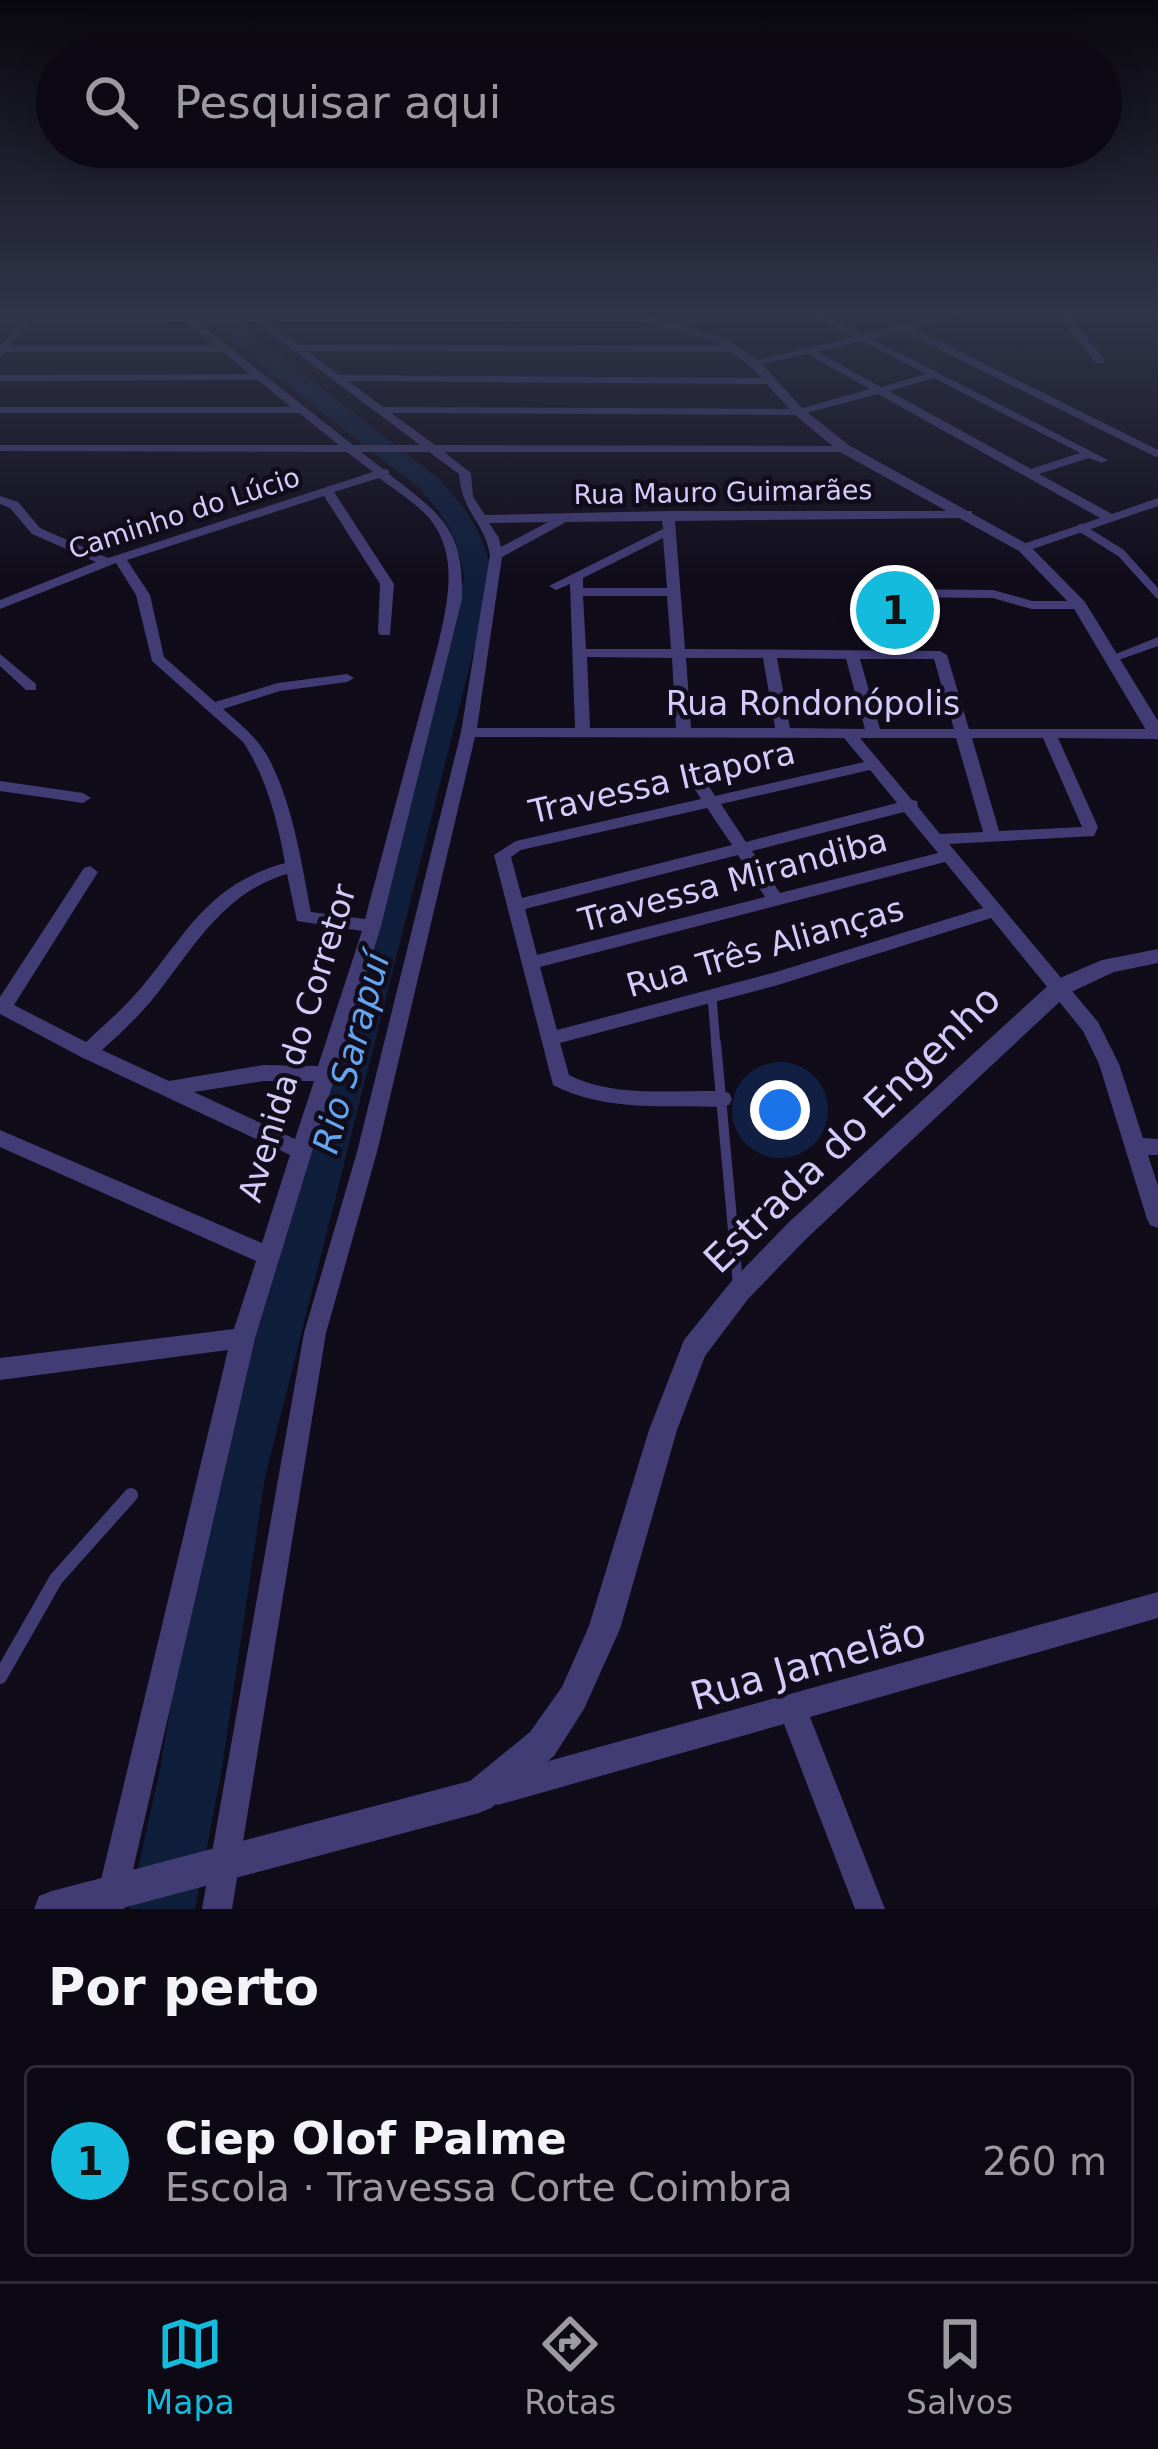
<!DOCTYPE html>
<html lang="pt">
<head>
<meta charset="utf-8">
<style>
  :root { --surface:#0c0914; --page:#1a1722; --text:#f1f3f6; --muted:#9a9aa0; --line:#2c2a34; --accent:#15bbdc }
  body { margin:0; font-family:"DejaVu Sans",sans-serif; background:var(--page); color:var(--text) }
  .you { position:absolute; left:780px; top:1110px; width:42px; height:42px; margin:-30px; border:9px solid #fff; border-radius:50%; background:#1a73e8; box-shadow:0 0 0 18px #1a73e833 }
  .badge { display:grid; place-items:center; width:78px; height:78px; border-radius:50%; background:var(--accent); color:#111; font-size:39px; font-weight:700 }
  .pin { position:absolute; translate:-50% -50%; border:6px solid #fff; box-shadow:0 3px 12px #0006 }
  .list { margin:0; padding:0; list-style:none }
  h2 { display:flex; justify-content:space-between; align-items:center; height:156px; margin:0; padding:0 48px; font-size:51px }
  h2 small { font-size:39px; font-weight:400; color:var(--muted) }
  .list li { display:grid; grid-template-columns:78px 1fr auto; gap:36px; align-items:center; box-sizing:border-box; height:192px; margin:0 24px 24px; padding:0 24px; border:3px solid var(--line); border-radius:12px }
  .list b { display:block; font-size:45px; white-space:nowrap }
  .list p { margin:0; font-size:39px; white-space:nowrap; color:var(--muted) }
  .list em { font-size:39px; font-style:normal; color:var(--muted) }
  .icon { flex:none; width:66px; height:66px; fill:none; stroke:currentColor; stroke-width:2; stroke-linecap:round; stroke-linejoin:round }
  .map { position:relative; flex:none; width:1158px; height:1909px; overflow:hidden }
  .search { position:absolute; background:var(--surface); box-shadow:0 6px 30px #0003; left:36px; right:36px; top:36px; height:132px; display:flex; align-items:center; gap:30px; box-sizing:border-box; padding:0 42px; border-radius:66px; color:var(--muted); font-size:45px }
  .sheet { height:372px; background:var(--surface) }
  nav { display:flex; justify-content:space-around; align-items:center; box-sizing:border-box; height:168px; border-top:3px solid var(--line); background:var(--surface); font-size:33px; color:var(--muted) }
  nav a { display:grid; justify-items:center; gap:6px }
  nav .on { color:var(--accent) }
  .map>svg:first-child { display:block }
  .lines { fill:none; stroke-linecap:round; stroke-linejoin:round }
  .river { fill:#0f1e3b; fill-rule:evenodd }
  .service-far3 { stroke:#423c75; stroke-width:8 }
  .service-far2 { stroke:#423c75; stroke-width:9 }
  .service-far1 { stroke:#423c75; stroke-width:10 }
  .service { stroke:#423c75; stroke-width:14 }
  .minor { fill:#423c75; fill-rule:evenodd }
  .tertiary { fill:#423c75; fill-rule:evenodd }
  .labels { text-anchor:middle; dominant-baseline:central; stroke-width:9; stroke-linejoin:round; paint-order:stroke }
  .far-street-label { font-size:27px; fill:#d3cbfa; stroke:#100c1a }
  .street-label { font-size:33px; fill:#d3cbfa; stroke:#100c1a }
  .water-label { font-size:36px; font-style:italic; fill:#63a5f0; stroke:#100c1a }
  .near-street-label { font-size:39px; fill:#d3cbfa; stroke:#100c1a }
</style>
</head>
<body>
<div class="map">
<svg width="1158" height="1909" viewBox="0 0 1158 1909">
  <rect width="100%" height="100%" fill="#100c1a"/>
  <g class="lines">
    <!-- river -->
    <path class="river" d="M203,313H225L438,478C468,510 486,535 492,578L265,1477L221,1774L195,1909H129L159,1774L211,1477L464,578C459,539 446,518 420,489L232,342Z"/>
    <!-- service-far3 -->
    <g class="service-far3">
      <path d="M1081,528L1121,553L1158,594"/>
      <path d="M888,593L993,594L1032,605H1079"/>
    </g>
    <!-- service-far2 -->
    <path class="service-far2" d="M712,997L716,1046"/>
    <!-- service-far1 -->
    <path class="service-far1" d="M716,1043L738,1285"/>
    <!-- service -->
    <path class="service" d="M0,1677L56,1579L131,1495"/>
    <!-- minor -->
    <g class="minor">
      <path d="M175,313H186L353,445H420L244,313H255L299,345L735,346L740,349L735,352L307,351L339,375L770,378L775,381L770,384L348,381L383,407L799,409L870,389L807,354L751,366V362L853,337L809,313H821L864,335L952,313H969L913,328L1158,450V457L1154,456L902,331L872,339L1108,460L1102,463L1089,458L1039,474L1112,514L1158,498V506L1024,552L1018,548L1020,545L1100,518L878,394L799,415L391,413L435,445L845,446L851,449L845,452H444L471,473L473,497L485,515L668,511H972V517L968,518L675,521L685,649L940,651L947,655L969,729H1158V739L1058,738L1098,827L1094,836L949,844L1098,1022L1119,1064L1143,1138L1158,1139V1155H1148L1158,1186V1228L1150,1225L1147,1219L1099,1064L1083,1031L991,918L778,985L560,1043L569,1075C614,1098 673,1090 722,1091L729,1093L732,1099L729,1105L722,1107C666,1105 605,1112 553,1085L494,855L516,841L701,799L687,777L695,772L701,774L715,796L864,762L844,738L475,737L377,1152L326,1333L232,1909H202L304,1333L357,1152L461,732L490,555C484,521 462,513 459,474L429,452H361L383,469L389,470V474C441,515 464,528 462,599L381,926L255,1338L124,1909H94L228,1350L0,1380V1358L234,1329L256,1261L0,1147V1130L262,1243L290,1155L81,1057L0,1014V997L84,868L90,866L98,872L14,1005L86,1042C104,1025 123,1009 140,989C188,932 207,885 285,863C278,822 266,776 243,742L152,661L136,595L116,563L0,609V600L96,562L32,534L10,508L0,504V496L18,502L40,528L108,558L373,472L347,452L0,451V445H339L299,413H0V407H291L258,380L0,381V375L250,374L223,352H6L0,356V346L27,316L32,319L11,346H215ZM861,341L926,374L881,387L818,352ZM934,378L1080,453L1031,469L889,391ZM379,478C396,491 420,505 432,522C459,558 447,605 438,645L365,919L311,912C301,860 293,804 268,757C257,737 239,723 223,709L280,691L347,682L354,678L347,674L278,683L215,702L164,657L150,595L127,560L324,496L380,584L378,632L380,635H390L394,584L334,492ZM662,521L663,529L549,586L556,590L570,584L575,728H477L502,557L566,522ZM548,522L501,547L499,538L489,523ZM663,538L667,588H583V578ZM583,596H667L671,649H586ZM587,657L672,658L676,728H590ZM686,658H763L775,728H691ZM777,658L846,659L865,729L790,728ZM860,659H934L954,729H880ZM860,738H956L983,832L940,834L918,807L917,801L912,800ZM972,738H1043L1082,827L999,831ZM870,770L897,803L746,842L721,804ZM707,808L732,845L522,898L511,857L521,850ZM904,812L938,853L780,893L752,851ZM738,855L765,897L537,955L525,909ZM945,862L983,908L776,972L557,1030L540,967ZM287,874L297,921L362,931L318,1066L264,1065L169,1081L102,1050C121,1033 140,1015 156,995C194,947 224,892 287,874ZM264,1081H314L295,1139L194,1092Z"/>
      <path d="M713,313H730L670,329L665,326Z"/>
      <path d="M1056,313H1066L1104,359V363H1096Z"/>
      <path d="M1158,637V646L1113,662L1106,658Z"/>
      <path d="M0,654L36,684V690H26L0,666Z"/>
      <path d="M0,781L83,793L91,798L83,803L0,791Z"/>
      <path d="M1158,1592V1618L810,1717L885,1909H855L784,1724L498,1805L488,1800L483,1790L488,1780L498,1775Z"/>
    </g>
    <!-- tertiary -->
    <g class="tertiary">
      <path d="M618,313H637L725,338L759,361L803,409L850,446L1029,545L1085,602L1158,721V740L1149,735L1073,607L1019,551L840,452L795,415L751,367L717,342L639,321L0,322V316Z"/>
      <path d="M1158,949V963L1114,972L1069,993L806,1239L748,1299L705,1356L677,1430L620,1629L584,1709L554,1756L491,1808L479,1813L119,1909H34L39,1896L52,1891L470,1781L530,1732L562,1687L589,1626L649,1430L684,1340L730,1283L788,1223L1053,981L1102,960Z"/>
    </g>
  </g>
  <!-- sky -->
  <linearGradient id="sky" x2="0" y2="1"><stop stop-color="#09070e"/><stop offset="0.54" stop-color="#313449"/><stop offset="1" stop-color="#313449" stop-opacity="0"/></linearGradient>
  <rect width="1158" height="580" fill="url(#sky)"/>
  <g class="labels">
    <!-- far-street labels -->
    <g class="far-street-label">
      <text transform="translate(723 492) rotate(-1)">Rua Mauro Guimarães</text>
      <text transform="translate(184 513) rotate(-18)">Caminho do Lúcio</text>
    </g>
    <!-- street labels -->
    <g class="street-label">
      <text x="813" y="703">Rua Rondonópolis</text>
      <text transform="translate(662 782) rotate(-13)">Travessa Itapora</text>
      <text transform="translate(733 880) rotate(-15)">Travessa Mirandiba</text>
      <text transform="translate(765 947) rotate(-16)">Rua Três Alianças</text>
      <text transform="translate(297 1043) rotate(-73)">Avenida do Corretor</text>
    </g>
    <!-- water labels -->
    <g class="water-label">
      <text transform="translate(351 1053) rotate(-75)">Rio Sarapuí</text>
    </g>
    <!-- near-street labels -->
    <g class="near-street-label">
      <text transform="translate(852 1129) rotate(-44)">Estrada do Engenho</text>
      <text transform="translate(808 1664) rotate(-16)">Rua Jamelão</text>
    </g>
  </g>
</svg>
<div class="you"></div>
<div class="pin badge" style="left:895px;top:610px">1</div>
<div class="search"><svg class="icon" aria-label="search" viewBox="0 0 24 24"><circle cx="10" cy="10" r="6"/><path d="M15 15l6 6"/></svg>Pesquisar aqui</div>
</div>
<section class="sheet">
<h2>Por perto<small></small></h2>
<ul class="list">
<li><span class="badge">1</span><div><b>Ciep Olof Palme</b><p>Escola · Travessa Corte Coimbra</p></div><em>260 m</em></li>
</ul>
</section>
<nav>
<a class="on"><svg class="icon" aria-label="map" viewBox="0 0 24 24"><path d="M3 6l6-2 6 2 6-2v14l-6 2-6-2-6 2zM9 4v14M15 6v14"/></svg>Mapa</a>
<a><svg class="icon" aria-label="directions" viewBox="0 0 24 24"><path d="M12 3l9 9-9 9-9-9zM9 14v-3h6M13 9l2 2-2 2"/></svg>Rotas</a>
<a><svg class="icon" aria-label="saved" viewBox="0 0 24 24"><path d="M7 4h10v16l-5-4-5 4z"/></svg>Salvos</a>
</nav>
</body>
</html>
